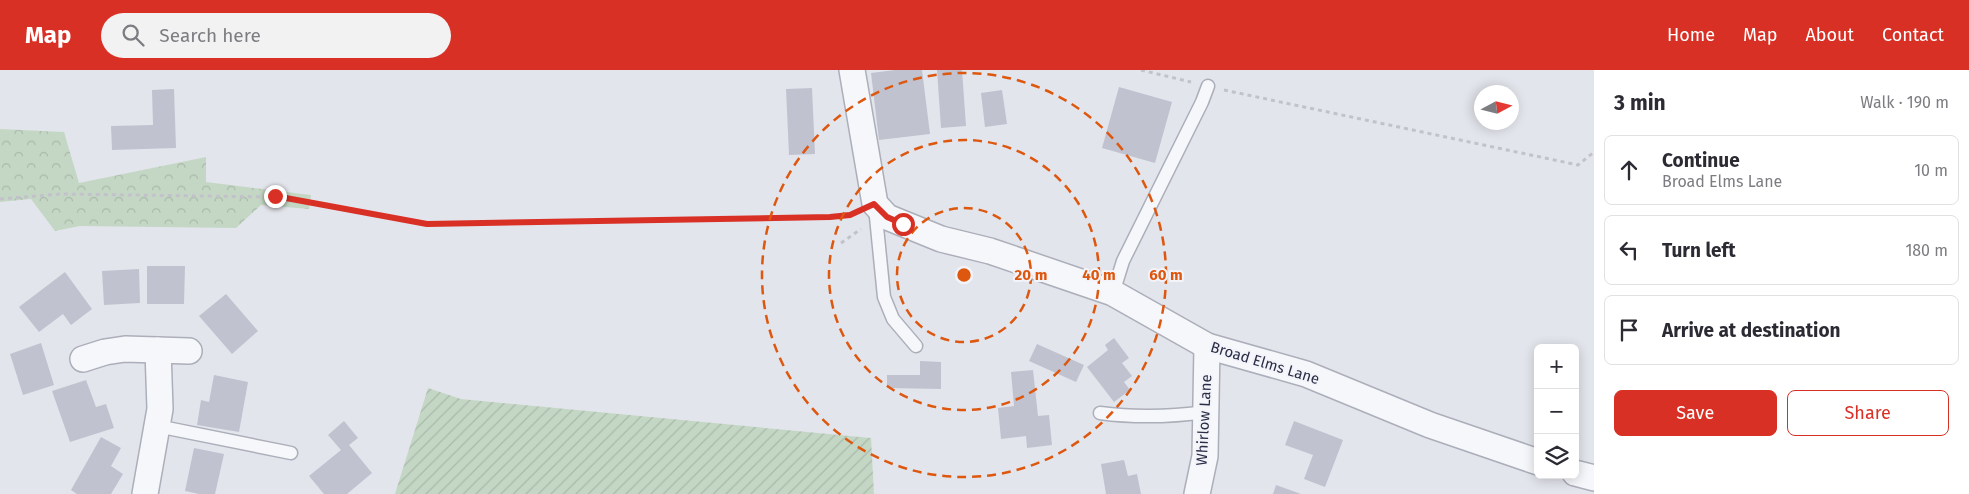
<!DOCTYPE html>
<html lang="en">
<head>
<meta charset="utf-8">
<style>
  :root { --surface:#fff; --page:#f2f2f3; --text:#2b2b33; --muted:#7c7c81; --line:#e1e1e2; --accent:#d93025 }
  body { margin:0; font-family:"Fira Sans",sans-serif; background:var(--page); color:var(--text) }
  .controls { position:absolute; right:15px; bottom:15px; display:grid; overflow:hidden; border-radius:8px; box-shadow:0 2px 12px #0003 }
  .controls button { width:45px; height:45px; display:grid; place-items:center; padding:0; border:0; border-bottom:1px solid var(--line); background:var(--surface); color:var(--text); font:25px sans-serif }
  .compass { position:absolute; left:1474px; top:15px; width:45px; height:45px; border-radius:50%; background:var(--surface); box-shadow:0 2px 12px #0003; rotate:83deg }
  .stop { position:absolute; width:15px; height:15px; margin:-11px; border:4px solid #d93025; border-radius:50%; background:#fff }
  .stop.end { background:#d93025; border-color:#fff; box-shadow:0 1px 5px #0008 }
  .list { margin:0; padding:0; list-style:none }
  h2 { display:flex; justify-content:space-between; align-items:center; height:65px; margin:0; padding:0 20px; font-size:21px }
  h2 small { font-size:16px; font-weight:400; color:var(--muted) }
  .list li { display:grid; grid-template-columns:32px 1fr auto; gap:15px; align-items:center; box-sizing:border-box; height:70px; margin:0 10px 10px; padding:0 10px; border:1px solid var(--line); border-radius:8px }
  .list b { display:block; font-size:19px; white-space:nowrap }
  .list p { margin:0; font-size:16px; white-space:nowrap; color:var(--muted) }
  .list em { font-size:16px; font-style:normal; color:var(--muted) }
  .actions { display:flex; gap:10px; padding:15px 20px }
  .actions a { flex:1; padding:11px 0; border:1px solid var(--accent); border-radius:8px; text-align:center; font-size:18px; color:var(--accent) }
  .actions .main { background:var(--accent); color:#fff }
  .icon { flex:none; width:28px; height:28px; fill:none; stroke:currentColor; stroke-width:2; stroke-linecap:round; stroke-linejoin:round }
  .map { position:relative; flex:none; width:1594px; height:424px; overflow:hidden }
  header { display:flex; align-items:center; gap:30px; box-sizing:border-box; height:70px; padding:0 25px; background:var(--accent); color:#fff }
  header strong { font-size:24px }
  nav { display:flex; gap:28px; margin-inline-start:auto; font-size:18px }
  .search { width:350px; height:45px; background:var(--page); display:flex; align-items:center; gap:12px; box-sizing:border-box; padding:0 18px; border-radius:28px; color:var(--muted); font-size:19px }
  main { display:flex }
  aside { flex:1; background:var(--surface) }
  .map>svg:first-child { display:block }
  .forest { fill:url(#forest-crowns) }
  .garden { fill:url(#garden-furrows) }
  .building { fill:#c0c2cf }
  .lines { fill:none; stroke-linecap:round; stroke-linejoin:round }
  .service-casing { stroke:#acaeba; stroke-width:15 }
  .minor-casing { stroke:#acaeba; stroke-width:28 }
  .path { stroke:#c1c2cb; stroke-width:3; stroke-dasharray:4 4; stroke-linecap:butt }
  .service { stroke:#f6f7fa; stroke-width:12 }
  .minor { stroke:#f6f7fa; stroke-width:25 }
  .route { stroke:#d93025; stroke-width:6 }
  .ring { fill:none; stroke:#de570f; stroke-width:2.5; stroke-dasharray:9 6 }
  .labels { text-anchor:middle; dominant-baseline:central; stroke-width:4; stroke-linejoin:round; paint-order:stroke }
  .street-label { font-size:15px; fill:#2a2d46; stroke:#f3f4f9 }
  .centre { fill:#de570f; stroke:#f3f4f9; stroke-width:2.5 }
  .ring-label { font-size:15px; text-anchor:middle; font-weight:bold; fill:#de570f; stroke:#f3f4f9; stroke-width:4; stroke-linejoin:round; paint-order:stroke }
</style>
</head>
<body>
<header>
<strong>Map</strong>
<div class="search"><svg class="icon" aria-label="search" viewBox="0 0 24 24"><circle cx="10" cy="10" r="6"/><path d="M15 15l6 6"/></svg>Search here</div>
<nav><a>Home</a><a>Map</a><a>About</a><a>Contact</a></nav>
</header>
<main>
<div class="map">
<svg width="1594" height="424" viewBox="0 0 1594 424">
  <defs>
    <pattern id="forest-crowns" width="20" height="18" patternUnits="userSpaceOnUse" patternTransform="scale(1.25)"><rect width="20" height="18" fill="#c4d7c4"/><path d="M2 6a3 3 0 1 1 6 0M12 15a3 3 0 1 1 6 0" fill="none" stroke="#a9b9aa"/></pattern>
    <pattern id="garden-furrows" width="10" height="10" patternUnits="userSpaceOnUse" patternTransform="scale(1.25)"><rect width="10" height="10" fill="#c4d7c4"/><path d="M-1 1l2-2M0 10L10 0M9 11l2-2" fill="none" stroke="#a9b9aa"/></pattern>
  </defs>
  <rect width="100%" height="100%" fill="#e3e5ec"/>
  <!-- forest -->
  <path class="forest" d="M0,59L64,62L79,113L206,87V112L311,125L309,139L261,135L236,158L80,156L55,161L31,129L0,132Z"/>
  <!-- garden -->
  <path class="garden" d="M428,318L461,329L871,368L874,424H395Z"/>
  <!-- building -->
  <g class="building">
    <path d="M895,0H922L930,64L879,70L871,3Z"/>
    <path d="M937,0H962L966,56L941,58Z"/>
    <path d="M1119,17L1172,32L1155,93L1102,78Z"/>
    <path d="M812,18L815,84L789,85L786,19Z"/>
    <path d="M174,19L176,78L112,80L111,56L153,55L152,20Z"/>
    <path d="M1002,20L1007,54L985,57L981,23Z"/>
    <path d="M147,196H185L184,234H147Z"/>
    <path d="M139,199L140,233L104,235L102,201Z"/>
    <path d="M65,202L92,239L71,255L63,244L39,262L19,237Z"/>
    <path d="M226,224L258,261L232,284L199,246Z"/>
    <path d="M1114,268L1129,288L1122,293L1132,306L1124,312L1130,320L1114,332L1087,297L1108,280L1105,275Z"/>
    <path d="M41,273L54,315L23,325L10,284Z"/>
    <path d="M1037,274L1084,295L1076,312L1029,291Z"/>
    <path d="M920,291L941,292V319L887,318V305H920Z"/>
    <path d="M1033,300L1038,346L1049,345L1052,375L1027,378L1026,366L1001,369L998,338L1014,336L1011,302Z"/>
    <path d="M214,305L248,312L239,362L197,355L201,330L209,332Z"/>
    <path d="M86,310L96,337L106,334L114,358L70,372L52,321Z"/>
    <path d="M344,351L358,368L349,375L372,403L347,424H324L309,406L341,380L328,365Z"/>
    <path d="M1294,351L1343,370L1325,417L1304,409L1313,385L1285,375Z"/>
    <path d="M101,367L121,378L111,396L123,404L111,424H77L71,420Z"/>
    <path d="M194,378L224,384L215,424H199L185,421Z"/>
    <path d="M1124,390L1128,406L1137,404L1141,424H1106L1101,394Z"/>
    <path d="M1276,415L1301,424H1273Z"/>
  </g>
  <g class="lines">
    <!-- service casing -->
    <g class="service-casing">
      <g id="service">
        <path d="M875,137L884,227L893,249L916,276"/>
        <path d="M1113,223L1123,191L1202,32L1208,16"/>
        <path d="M1100,343C1137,348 1169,347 1206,342"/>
        <path d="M157,356L291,383"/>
      </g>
    </g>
    <!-- minor casing -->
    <g class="minor-casing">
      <g id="minor">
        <path d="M852,0L875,134L887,147L941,169L990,181L1113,223L1207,276L1306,304L1430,355L1538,392"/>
        <path d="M83,289L105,282L125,279L189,281"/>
        <path d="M1575,403L1594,408"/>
        <path d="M145,424L160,339L158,280"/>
        <path d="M1197,424L1205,386L1207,276"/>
      </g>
    </g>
    <!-- path -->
    <g class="path">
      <path d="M1141,0L1191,12"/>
      <path d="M1224,20L1578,95L1594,82"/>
      <path d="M0,129L61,124L275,127L427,154L830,147L854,143"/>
      <path d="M841,173L861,159"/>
    </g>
    <!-- service -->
    <use href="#service" class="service"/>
    <!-- minor -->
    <use href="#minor" class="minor"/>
  </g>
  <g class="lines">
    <!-- route -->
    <path class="route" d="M275,126L427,154L830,147L850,145L874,134L887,147L903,154"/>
  </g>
  <!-- distance rings -->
  <g class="ring">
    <circle cx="964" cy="205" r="67"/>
    <circle cx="964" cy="205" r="135"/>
    <circle cx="964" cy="205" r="202"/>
  </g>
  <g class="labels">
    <!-- street labels -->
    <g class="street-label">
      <text transform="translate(1265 293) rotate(17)">Broad Elms Lane</text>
      <text transform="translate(1204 350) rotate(-87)">Whirlow Lane</text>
    </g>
  </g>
  <circle cx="964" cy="205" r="8" class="centre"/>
  <g class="ring-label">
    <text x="1031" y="210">20 m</text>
    <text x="1099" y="210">40 m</text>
    <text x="1166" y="210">60 m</text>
  </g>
</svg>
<div class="controls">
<button>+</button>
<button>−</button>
<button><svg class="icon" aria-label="layers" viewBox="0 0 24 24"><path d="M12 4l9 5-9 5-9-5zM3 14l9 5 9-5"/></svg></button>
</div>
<svg class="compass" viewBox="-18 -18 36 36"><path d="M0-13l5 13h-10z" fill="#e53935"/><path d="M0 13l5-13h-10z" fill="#7c7c81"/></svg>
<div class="stop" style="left:903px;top:154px"></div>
<div class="stop end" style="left:275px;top:126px"></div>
</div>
<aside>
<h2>3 min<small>Walk · 190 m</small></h2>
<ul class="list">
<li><svg class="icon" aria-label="ahead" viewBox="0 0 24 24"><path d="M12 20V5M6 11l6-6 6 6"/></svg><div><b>Continue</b><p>Broad Elms Lane</p></div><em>10 m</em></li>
<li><svg class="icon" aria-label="left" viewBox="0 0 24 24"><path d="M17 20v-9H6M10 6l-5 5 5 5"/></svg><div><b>Turn left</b></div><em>180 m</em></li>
<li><svg class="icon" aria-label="arrive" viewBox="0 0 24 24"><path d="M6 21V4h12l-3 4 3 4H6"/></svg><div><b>Arrive at destination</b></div></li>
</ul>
<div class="actions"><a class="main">Save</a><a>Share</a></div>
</aside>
</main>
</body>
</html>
